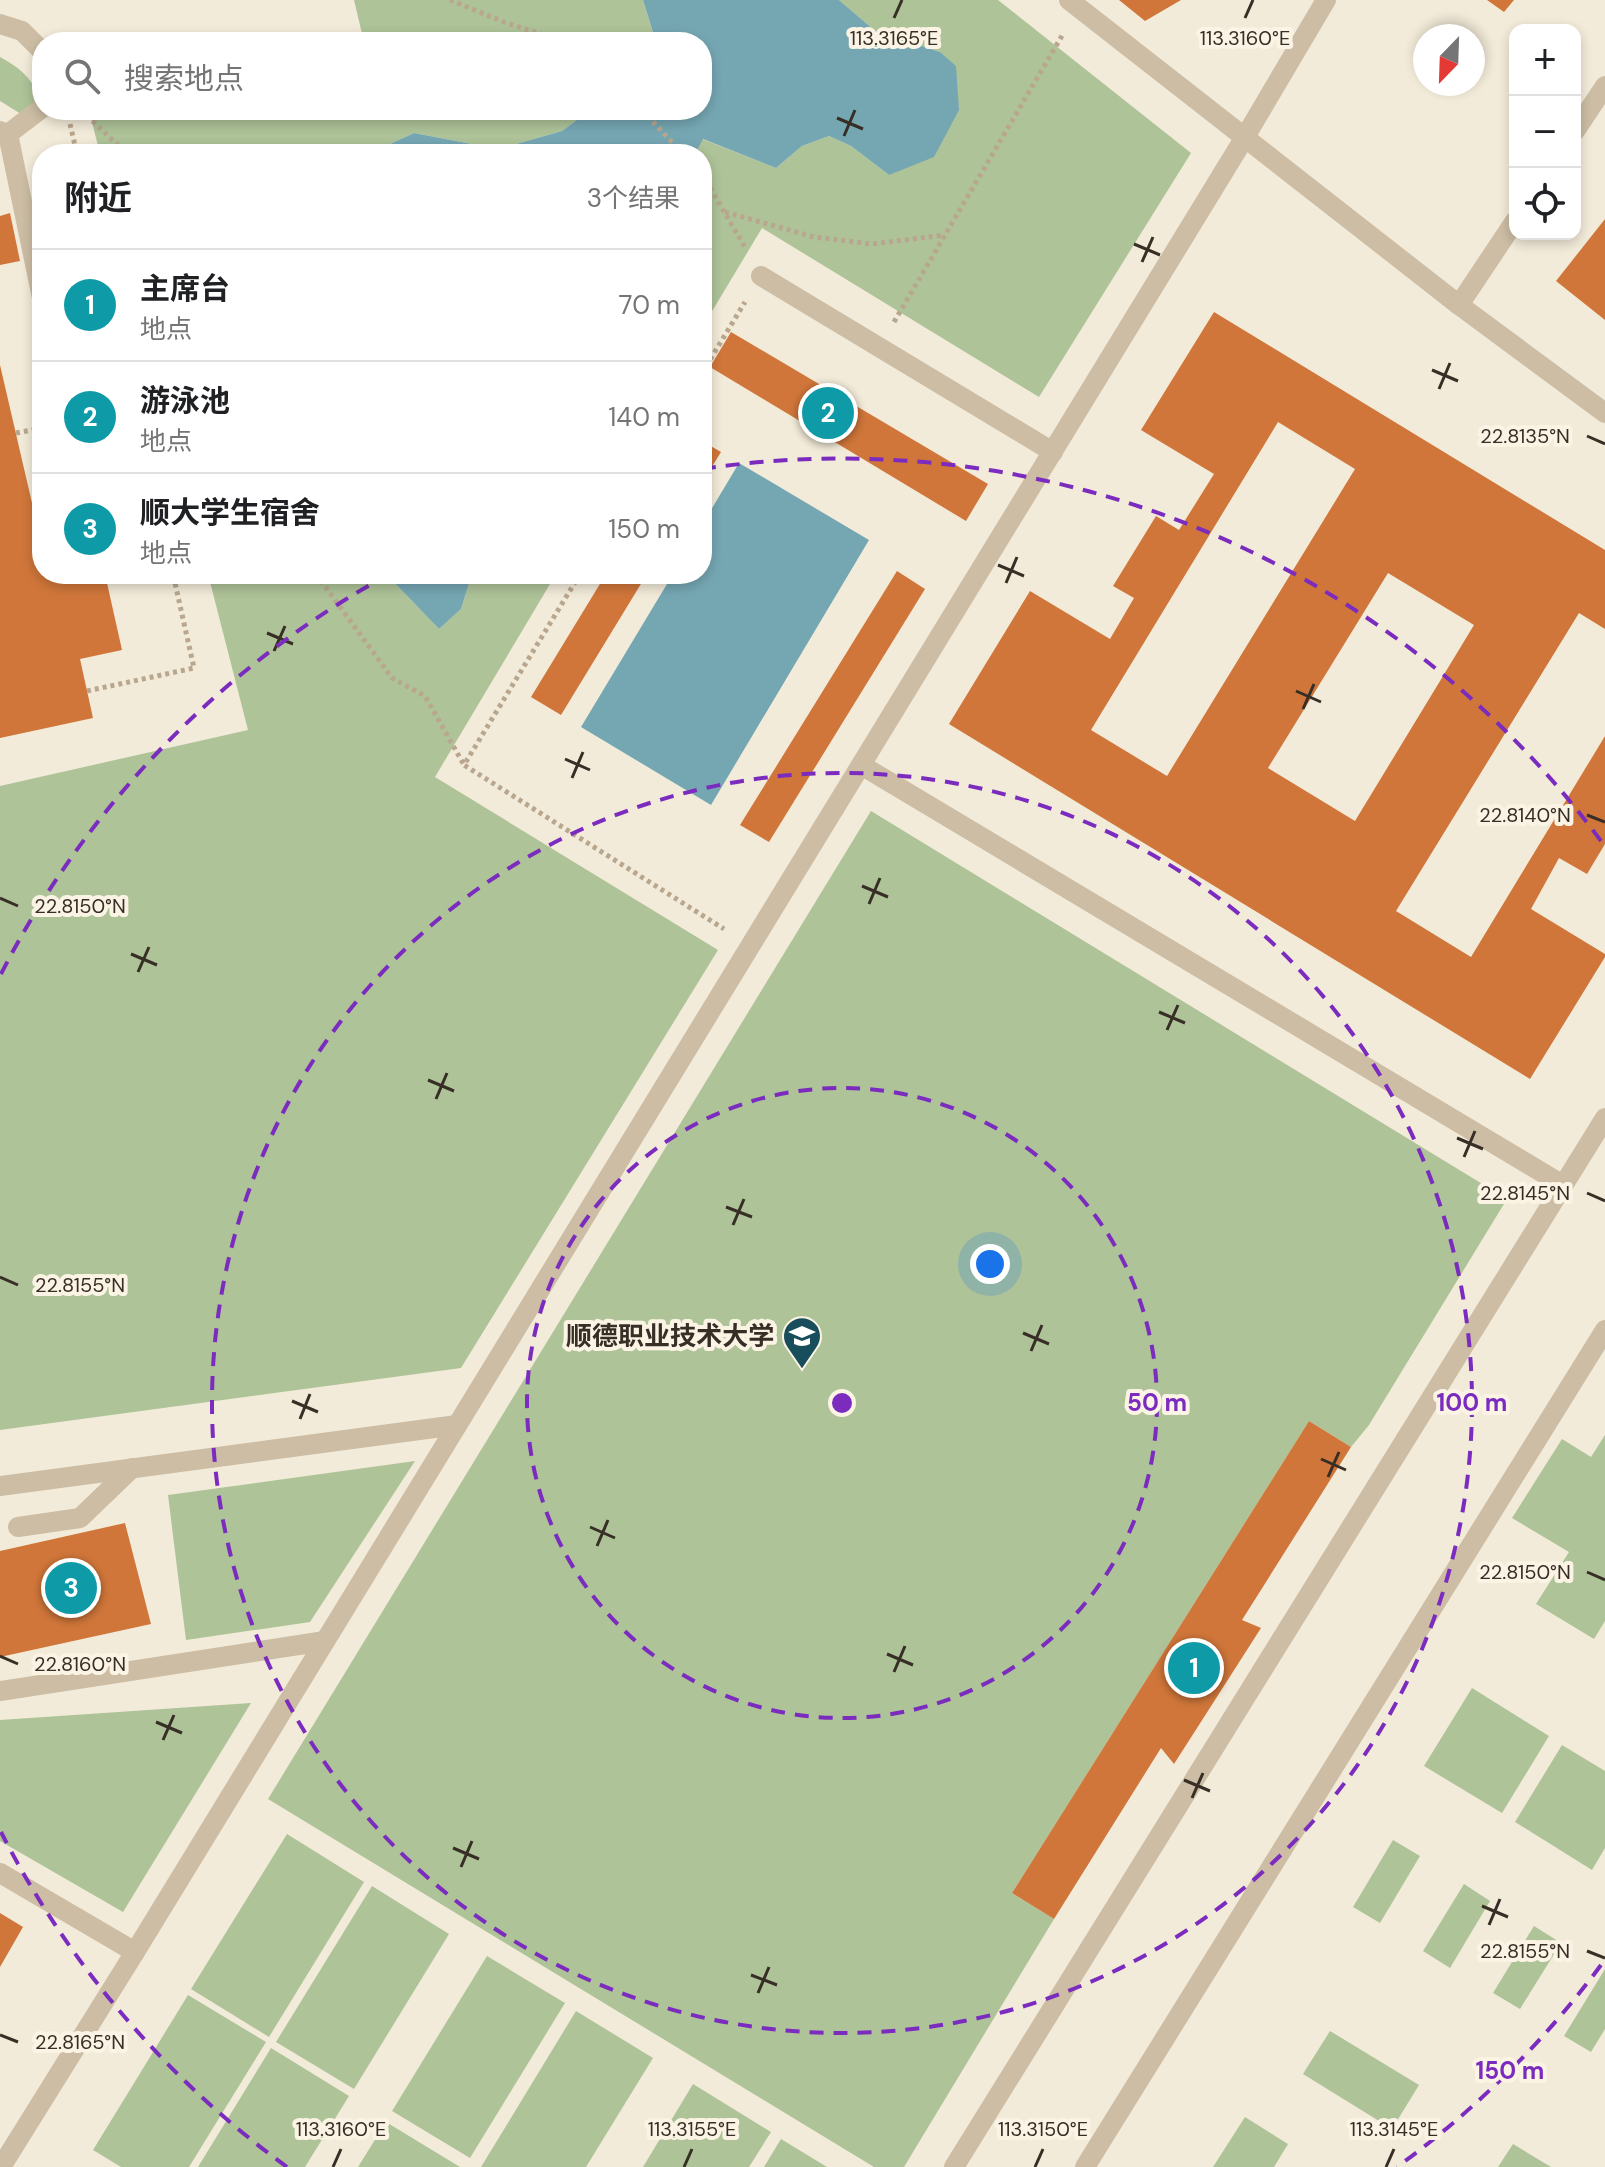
<!DOCTYPE html>
<html lang="zh">
<head>
<meta charset="utf-8">
<style>
  :root { --surface:#fff; --page:#f2f2f2; --text:#202124; --muted:#757577; --line:#e0e0e0; --accent:#184d5c }
  body { margin:0; font-family:"DM Sans","Noto Sans SC",sans-serif; background:var(--page); color:var(--text) }
  .controls { position:absolute; right:24px; top:24px; display:grid; overflow:hidden; border-radius:16px; box-shadow:0 4px 12px #0003 }
  .controls button { width:72px; height:72px; display:grid; place-items:center; padding:0; border:0; border-bottom:2px solid var(--line); background:var(--surface); color:var(--text); font:40px sans-serif }
  .compass { position:absolute; left:1413px; top:24px; width:72px; height:72px; border-radius:50%; background:var(--surface); box-shadow:0 4px 12px #0003; rotate:203deg }
  .you { position:absolute; left:990px; top:1264px; width:28px; height:28px; margin:-20px; border:6px solid #fff; border-radius:50%; background:#1a73e8; box-shadow:0 0 0 12px #1a73e833 }
  .badge { display:grid; place-items:center; width:52px; height:52px; border-radius:50%; background:var(--accent); color:#fff; font-size:26px; font-weight:700 }
  .pin { position:absolute; translate:-50% -50%; border:4px solid #fff; box-shadow:0 2px 8px #0006 }
  .list { margin:0; padding:0; list-style:none }
  h2 { display:flex; justify-content:space-between; align-items:center; height:104px; margin:0; padding:0 32px; font-size:34px }
  h2 small { font-size:26px; font-weight:400; color:var(--muted) }
  .list li { display:grid; grid-template-columns:52px 1fr auto; gap:24px; align-items:center; box-sizing:border-box; height:112px; padding:0 32px; border-top:2px solid var(--line) }
  .list b { display:block; font-size:30px; white-space:nowrap }
  .list p { margin:0; font-size:26px; white-space:nowrap; color:var(--muted) }
  .list em { font-size:26px; font-style:normal; color:var(--muted) }
  .icon { flex:none; width:44px; height:44px; fill:none; stroke:currentColor; stroke-width:2; stroke-linecap:round; stroke-linejoin:round }
  .map { position:relative; flex:none; width:1605px; height:2167px; overflow:hidden }
  .search { position:absolute; background:var(--surface); box-shadow:0 4px 12px #0003; left:32px; top:32px; width:680px; height:88px; display:flex; align-items:center; gap:20px; box-sizing:border-box; padding:0 28px; border-radius:32px; color:var(--muted); font-size:30px }
  .panel { position:absolute; background:var(--surface); box-shadow:0 4px 12px #0003; left:32px; top:144px; width:680px; height:440px; border-radius:32px }
  .map>svg:first-child { display:block }
  .green { fill:#aec398 }
  .water { fill:#75a7b3 }
  .building { fill:#d0763a; fill-rule:evenodd }
  .lines { fill:none; stroke-linecap:round; stroke-linejoin:round }
  .path { stroke:#b8a78e; stroke-width:5; stroke-dasharray:4 4; stroke-linecap:butt }
  .service { stroke:#ccbda4; stroke-width:20 }
  .minor { stroke:#ccbda4; stroke-width:20 }
  .ticks { fill:none; stroke:#372e26; stroke-width:3 }
  .ring { fill:none; stroke:#7b2cbf; stroke-width:4; stroke-dasharray:14 10 }
  .labels { text-anchor:middle; dominant-baseline:central; stroke-width:8; stroke-linejoin:round; paint-order:stroke }
  .poi-label { font-size:26px; font-weight:bold; fill:#372e26; stroke:#fbf4e5; text-anchor:end }
  .ticks-label { font-size:20px; text-anchor:middle; fill:#372e26; stroke:#fbf4e5; stroke-width:8; stroke-linejoin:round; paint-order:stroke }
  .centre { fill:#7b2cbf; stroke:#fbf4e5; stroke-width:4 }
  .ring-label { font-size:24px; text-anchor:middle; font-weight:bold; fill:#7b2cbf; stroke:#fbf4e5; stroke-width:8; stroke-linejoin:round; paint-order:stroke }
</style>
</head>
<body>
<div class="map">
<svg width="1605" height="2167" viewBox="0 0 1605 2167">
  <rect width="100%" height="100%" fill="#f3ebd9"/>
  <!-- green -->
  <g class="green">
    <path d="M354,0H643L656,42H364Z"/>
    <path d="M839,0H998L1191,153L1039,397L762,228L702,328V154H695L702,139L776,168L802,146L829,136L851,146L889,175L940,52L874,30Z"/>
    <path d="M0,57C24,70 49,90 29,119L0,101Z"/>
    <path d="M89,110H590L562,131L498,149L414,133L368,154H100Z"/>
    <path d="M208,574H386L439,629L461,609L472,574H556L435,777L718,950L461,1368L0,1430V786L248,730Z"/>
    <path d="M871,811L1507,1199L1369,1425L1351,1447L1309,1421L1012,1893L1054,1919L904,2167H874L268,1799Z"/>
    <path d="M1605,1435V1621L1594,1639L1536,1604L1569,1552L1512,1518L1562,1439L1591,1457Z"/>
    <path d="M415,1461L310,1622L186,1640L168,1495Z"/>
    <path d="M1472,1688L1549,1736L1502,1813L1424,1766Z"/>
    <path d="M251,1703L123,1912L0,1841V1720Z"/>
    <path d="M1562,1745L1605,1771V1848L1592,1870L1515,1822Z"/>
    <path d="M287,1834L364,1882L269,2037L191,1989Z"/>
    <path d="M1393,1840L1420,1856L1380,1923L1353,1907Z"/>
    <path d="M1464,1884L1490,1901L1450,1968L1423,1951Z"/>
    <path d="M372,1886L449,1934L354,2089L276,2042Z"/>
    <path d="M1534,1926L1561,1943L1520,2009L1493,1993Z"/>
    <path d="M487,1956L565,2003L470,2158L392,2111Z"/>
    <path d="M1605,1969V2029L1591,2052L1564,2036Z"/>
    <path d="M188,1995L266,2042L189,2167H121L93,2150Z"/>
    <path d="M576,2011L653,2058L586,2167H481Z"/>
    <path d="M1330,2031L1419,2085L1392,2129L1303,2074Z"/>
    <path d="M271,2048L349,2096L305,2167H198Z"/>
    <path d="M693,2084L771,2132L749,2167H643Z"/>
    <path d="M1245,2117L1288,2144L1274,2167H1213Z"/>
    <path d="M386,2122L460,2167H358Z"/>
    <path d="M781,2139L827,2167H764Z"/>
    <path d="M1513,2144L1551,2167H1498Z"/>
  </g>
  <!-- water -->
  <g class="water">
    <path d="M643,0H839L874,30L940,52L956,66L959,110L934,157L889,175L851,146L829,136L802,146L776,168L703,139L695,154H368L414,133L498,149L562,131L590,110H702V42H656Z"/>
    <path d="M739,463L869,540L711,805L581,727L673,574H702V525Z"/>
    <path d="M386,574H472L461,609L439,629Z"/>
  </g>
  <!-- building -->
  <g class="building">
    <path d="M1119,0H1181L1145,21Z"/>
    <path d="M1487,0H1514L1504,12Z"/>
    <path d="M10,213L20,261L0,265V216Z"/>
    <path d="M1605,219V320L1556,281Z"/>
    <path d="M1214,312L1605,550V629L1579,613L1396,911L1471,957L1605,736V844L1587,874L1559,858L1531,909L1605,954V957L1530,1079L949,724L1030,591L1110,639L1134,598L1113,586L1156,516L1179,530L1214,474L1141,430ZM1278,422L1355,469L1167,776L1091,730ZM1388,573L1474,625L1355,821L1268,768Z"/>
    <path d="M731,332L988,484L966,521L710,367Z"/>
    <path d="M0,365L42,546V574H105L122,650L80,659L93,718L0,738Z"/>
    <path d="M702,441L721,452L702,483Z"/>
    <path d="M897,571L925,589L769,842L740,825Z"/>
    <path d="M606,574H647L561,715L531,697Z"/>
    <path d="M1309,1421L1351,1447L1242,1620L1261,1628L1174,1764L1161,1748L1054,1919L1012,1893Z"/>
    <path d="M125,1523L151,1624L0,1657V1551Z"/>
    <path d="M0,1913L23,1927L0,1967Z"/>
  </g>
  <g class="lines">
    <!-- path -->
    <g class="path">
      <path d="M450,0L504,22L565,42"/>
      <path d="M81,110L127,154"/>
      <path d="M137,110L161,116L264,110"/>
      <path d="M642,110L683,154"/>
      <path d="M70,124L77,154"/>
      <path d="M702,174L746,249"/>
      <path d="M725,212L814,237L872,244L945,235"/>
      <path d="M894,322L1063,34"/>
      <path d="M702,373L745,302"/>
      <path d="M16,433L42,428"/>
      <path d="M316,574L392,678L425,696L464,765"/>
      <path d="M580,574L464,765L724,929"/>
      <path d="M87,691L194,668L173,574"/>
    </g>
    <!-- service -->
    <g class="service">
      <path d="M0,24L22,31L42,51"/>
      <path d="M0,131L8,134L42,108"/>
      <path d="M8,134L42,298"/>
      <path d="M1245,137L1326,0"/>
      <path d="M761,276L1053,452"/>
      <path d="M0,1486L457,1425"/>
      <path d="M18,1527L80,1518L132,1468"/>
      <path d="M0,1691L325,1641"/>
      <path d="M0,1873L135,1952"/>
    </g>
    <!-- minor -->
    <g class="minor">
      <path d="M1069,0L1459,305L1605,413"/>
      <path d="M1575,131L1605,86"/>
      <path d="M1459,305L1515,221"/>
      <path d="M861,765L1563,1185"/>
      <path d="M1,2167L135,1952L1245,137"/>
      <path d="M954,2167L1605,1118"/>
      <path d="M1085,2167L1605,1330"/>
    </g>
  </g>
  <!-- ticks -->
  <path class="ticks" d="M894,18L902,0M1245,18L1253,0M837,118L863,129M844,136L855,110M1134,244L1160,255M1142,262L1153,237M1432,370L1458,381M1439,389L1450,363M1587,436L1605,444M998,565L1024,576M1006,583L1017,557M267,633L293,644M274,651L285,626M1296,691L1321,702M1303,709L1314,684M565,759L590,770M572,778L583,752M1587,815L1605,822M862,886L888,897M0,898L18,906M869,904L880,878M131,954L157,965M138,972L149,947M1159,1012L1185,1023M1167,1030L1178,1005M428,1080L454,1091M436,1099L447,1073M1457,1138L1483,1149M1464,1157L1475,1131M1587,1193L1605,1201M726,1207L752,1217M733,1225L744,1199M0,1277L18,1285M1023,1333L1049,1344M1031,1351L1042,1325M292,1401L318,1412M300,1419L310,1394M1321,1459L1346,1470M1328,1477L1339,1452M590,1527L615,1538M597,1546L608,1520M1587,1572L1605,1580M887,1654L913,1665M0,1656L18,1664M894,1672L905,1646M156,1722L182,1733M163,1740L174,1715M1184,1780L1210,1791M1192,1798L1203,1773M453,1848L479,1859M461,1867L472,1841M1482,1906L1508,1917M1489,1925L1500,1899M1587,1951L1605,1958M751,1975L777,1985M758,1993L769,1967M0,2035L18,2042M333,2167L341,2149M684,2167L692,2149M1035,2167L1043,2149M1386,2167L1394,2149"/>
  <!-- distance rings -->
  <g class="ring">
    <circle cx="842" cy="1403" r="315"/>
    <circle cx="842" cy="1403" r="630"/>
    <path d="M1601 1965A944 944 0 0 1 1397 2167M287 2167A944 944 0 0 1 1 1832M1 974A944 944 0 0 1 384 577M702 469A944 944 0 0 1 1601 841"/>
  </g>
  <!-- icons -->
  <defs>
    <g id="university-pin" transform="scale(2)"><path d="M0 17L-7.5 6A9.5 9.5 0 1 1 7.5 6Z" fill="#184d5c" stroke="#fbf4e5"/><path d="M0-5L7-2L0 1L-7-2ZM-4 1L0 2.5L4 1V4Q0 6-4 4Z" fill="#fff"/></g>
  </defs>
  <g fill-rule="evenodd">
    <use href="#university-pin" x="802" y="1336"/>
  </g>
  <g class="labels">
    <!-- poi labels -->
    <g class="poi-label">
      <text x="774" y="1336">顺德职业技术大学</text>
    </g>
  </g>
  <g class="ticks-label">
    <text x="894" y="45">113.3165°E</text>
    <text x="1245" y="45">113.3160°E</text>
    <text x="1525" y="443">22.8135°N</text>
    <text x="1525" y="822">22.8140°N</text>
    <text x="80" y="913">22.8150°N</text>
    <text x="1525" y="1200">22.8145°N</text>
    <text x="80" y="1292">22.8155°N</text>
    <text x="1525" y="1579">22.8150°N</text>
    <text x="80" y="1671">22.8160°N</text>
    <text x="1525" y="1958">22.8155°N</text>
    <text x="80" y="2049">22.8165°N</text>
    <text x="341" y="2136">113.3160°E</text>
    <text x="692" y="2136">113.3155°E</text>
    <text x="1043" y="2136">113.3150°E</text>
    <text x="1394" y="2136">113.3145°E</text>
  </g>
  <circle cx="842" cy="1403" r="12" class="centre"/>
  <g class="ring-label">
    <text x="1157" y="1411">50 m</text>
    <text x="1472" y="1411">100 m</text>
    <text x="1510" y="2079">150 m</text>
  </g>
</svg>
<div class="controls">
<button>+</button>
<button>−</button>
<button><svg class="icon" aria-label="locate" viewBox="0 0 24 24"><circle cx="12" cy="12" r="6"/><path d="M12 2v4M12 18v4M2 12h4M18 12h4"/></svg></button>
</div>
<svg class="compass" viewBox="-18 -18 36 36"><path d="M0-13l5 13h-10z" fill="#e53935"/><path d="M0 13l5-13h-10z" fill="#757577"/></svg>
<div class="you"></div>
<div class="pin badge" style="left:1194px;top:1668px;background:#0f9aa8">1</div>
<div class="pin badge" style="left:828px;top:413px;background:#0f9aa8">2</div>
<div class="pin badge" style="left:71px;top:1588px;background:#0f9aa8">3</div>
<div class="search"><svg class="icon" aria-label="search" viewBox="0 0 24 24"><circle cx="10" cy="10" r="6"/><path d="M15 15l6 6"/></svg>搜索地点</div>
<section class="panel">
<h2>附近<small>3个结果</small></h2>
<ul class="list">
<li><span class="badge" style="background:#0f9aa8">1</span><div><b>主席台</b><p>地点</p></div><em>70 m</em></li>
<li><span class="badge" style="background:#0f9aa8">2</span><div><b>游泳池</b><p>地点</p></div><em>140 m</em></li>
<li><span class="badge" style="background:#0f9aa8">3</span><div><b>顺大学生宿舍</b><p>地点</p></div><em>150 m</em></li>
</ul>
</section>
</div>
</body>
</html>
